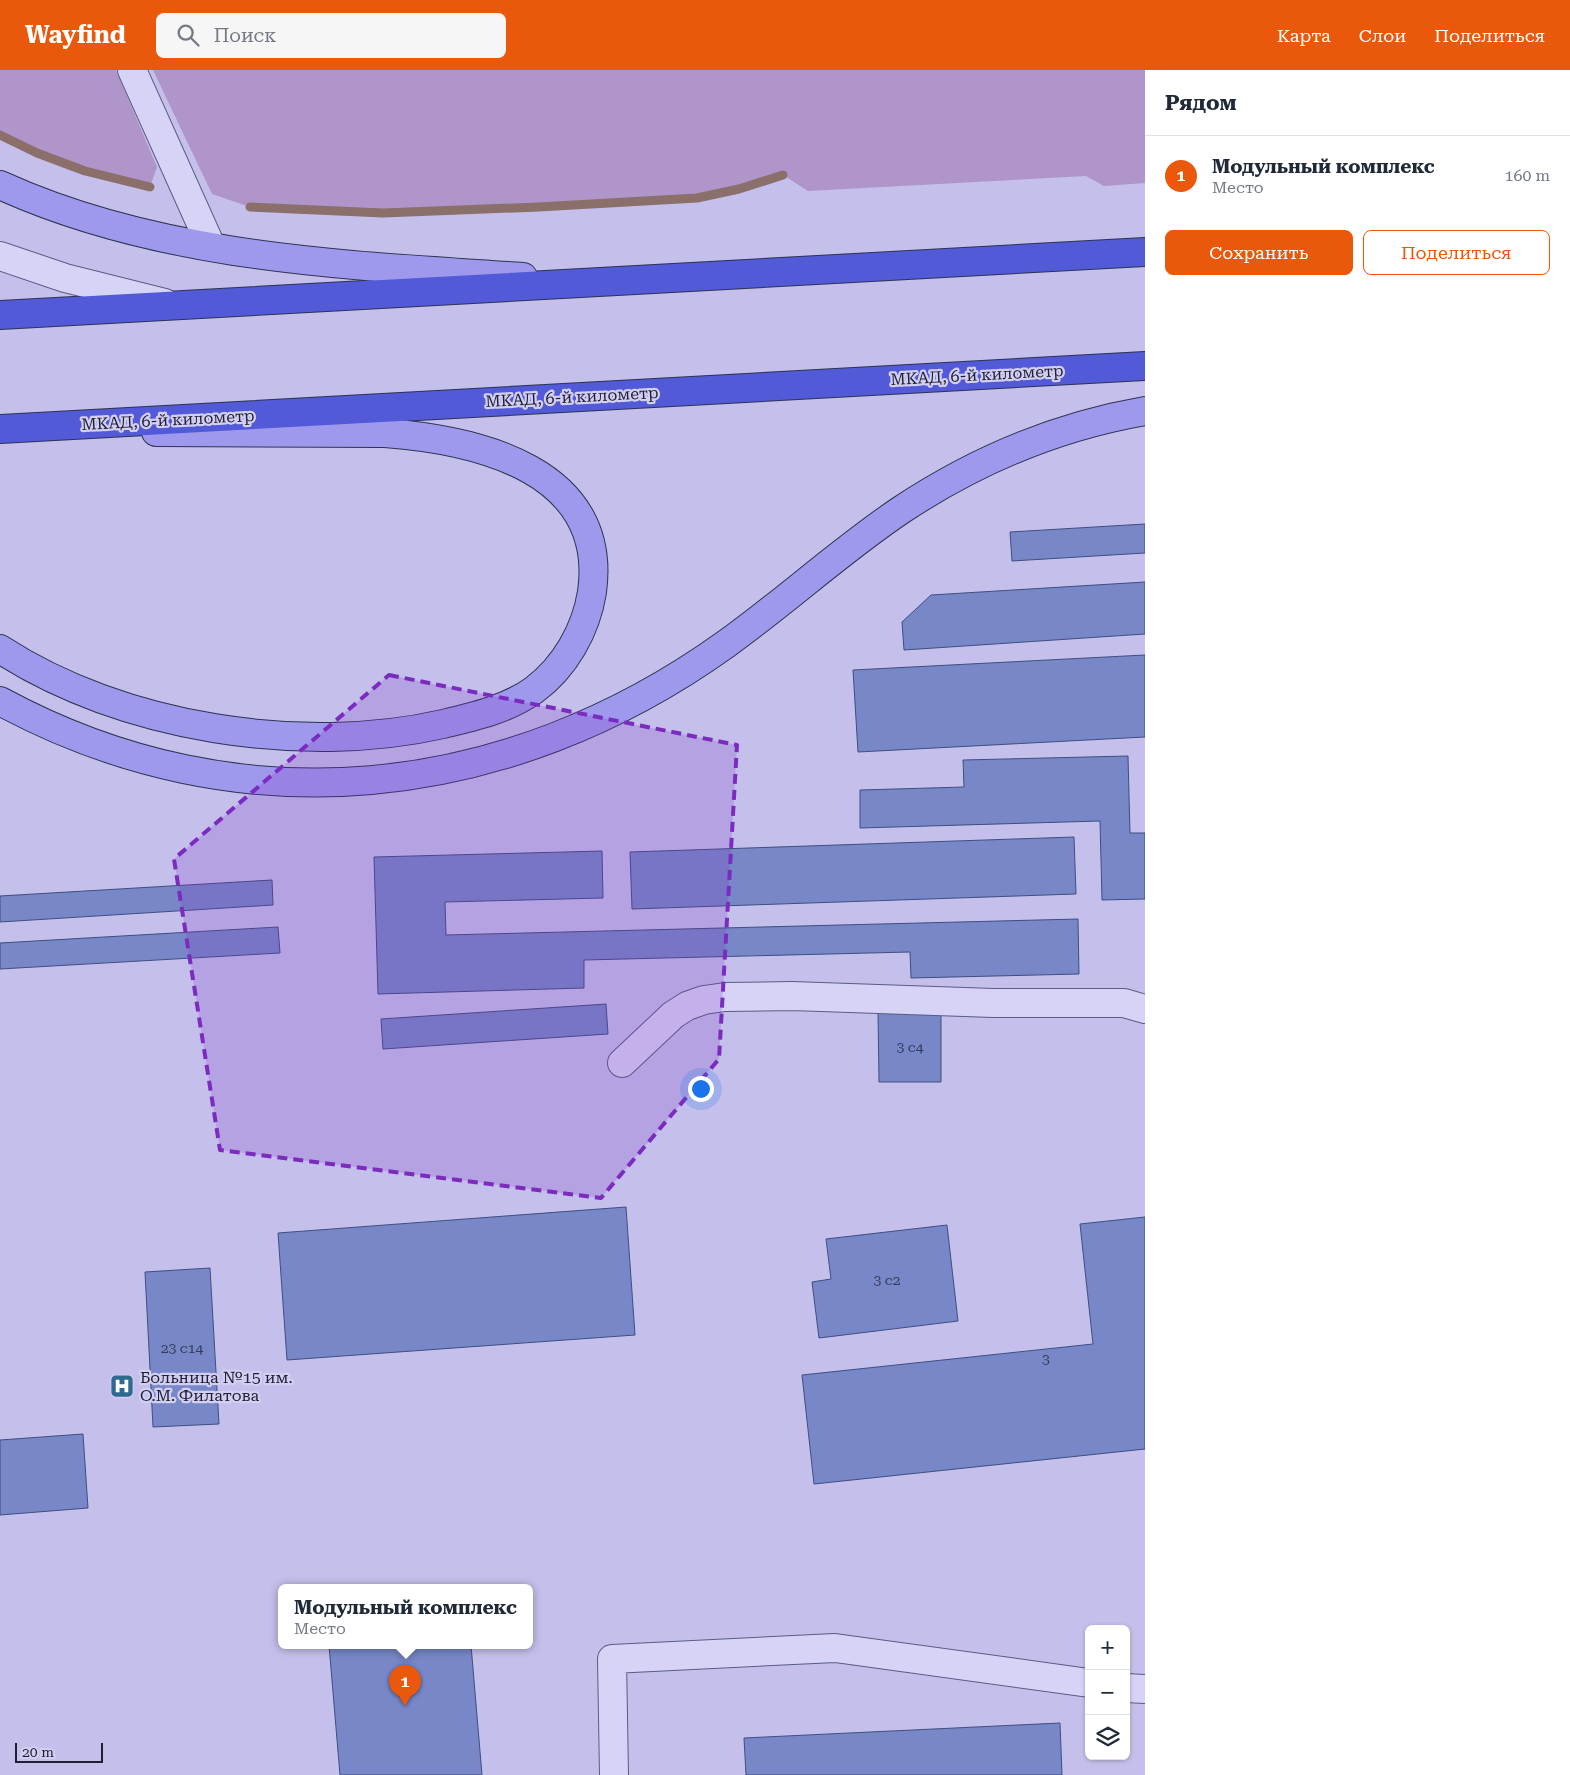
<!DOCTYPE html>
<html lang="ru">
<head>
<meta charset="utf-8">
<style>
  :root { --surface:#fff; --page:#f6f6f7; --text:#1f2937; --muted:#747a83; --line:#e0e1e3; --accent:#ea580c }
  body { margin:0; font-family:"Roboto Serif",serif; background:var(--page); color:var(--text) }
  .controls { position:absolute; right:15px; bottom:15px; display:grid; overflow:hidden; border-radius:8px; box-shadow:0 1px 4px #0004 }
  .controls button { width:45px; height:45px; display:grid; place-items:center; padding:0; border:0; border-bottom:1px solid var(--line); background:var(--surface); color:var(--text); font:25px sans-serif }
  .scale { position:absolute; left:15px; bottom:12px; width:88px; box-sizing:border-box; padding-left:5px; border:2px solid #1d2034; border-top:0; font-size:14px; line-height:18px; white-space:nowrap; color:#1d2034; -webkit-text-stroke:4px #d3cff3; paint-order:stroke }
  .you { position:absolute; left:700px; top:1018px; width:18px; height:18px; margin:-12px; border:4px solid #fff; border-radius:50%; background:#1a73e8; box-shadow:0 0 0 8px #1a73e833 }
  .badge { display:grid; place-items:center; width:32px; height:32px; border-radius:50%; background:var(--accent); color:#fff; font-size:16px; font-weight:700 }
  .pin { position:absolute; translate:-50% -41px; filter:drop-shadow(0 1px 2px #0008) }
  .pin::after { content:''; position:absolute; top:26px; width:18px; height:15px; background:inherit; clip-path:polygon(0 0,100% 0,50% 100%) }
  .popup { position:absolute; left:278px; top:1514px; width:255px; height:65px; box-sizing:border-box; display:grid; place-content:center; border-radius:8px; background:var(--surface); filter:drop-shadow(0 1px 4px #0005); font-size:16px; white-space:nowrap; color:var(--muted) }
  .popup b { font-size:19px; color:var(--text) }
  .popup::after { content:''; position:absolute; left:50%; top:100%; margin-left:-10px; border:10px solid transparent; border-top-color:var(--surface) }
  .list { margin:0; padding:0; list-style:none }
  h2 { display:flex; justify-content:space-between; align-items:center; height:65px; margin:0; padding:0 20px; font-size:21px }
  h2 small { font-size:16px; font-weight:400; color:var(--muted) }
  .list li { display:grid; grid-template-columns:32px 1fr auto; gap:15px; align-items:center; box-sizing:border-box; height:80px; padding:0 20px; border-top:1px solid var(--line) }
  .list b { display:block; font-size:19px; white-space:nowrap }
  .list p { margin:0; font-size:16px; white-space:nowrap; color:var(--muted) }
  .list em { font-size:16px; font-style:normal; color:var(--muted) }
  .actions { display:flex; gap:10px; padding:15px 20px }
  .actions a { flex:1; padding:11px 0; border:1px solid var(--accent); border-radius:8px; text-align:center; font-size:18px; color:var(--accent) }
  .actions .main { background:var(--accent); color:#fff }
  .icon { flex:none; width:28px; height:28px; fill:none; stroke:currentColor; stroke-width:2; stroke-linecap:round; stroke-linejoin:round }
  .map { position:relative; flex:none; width:1145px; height:1705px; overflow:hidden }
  header { display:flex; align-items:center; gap:30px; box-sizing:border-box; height:70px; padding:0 25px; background:var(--accent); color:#fff }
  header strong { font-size:24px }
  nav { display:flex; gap:28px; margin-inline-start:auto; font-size:18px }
  .search { width:350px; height:45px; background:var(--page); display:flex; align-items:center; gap:12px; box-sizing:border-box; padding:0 18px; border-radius:8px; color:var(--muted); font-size:19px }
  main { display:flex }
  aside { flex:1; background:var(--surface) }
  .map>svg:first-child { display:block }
  .green { fill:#af95c9 }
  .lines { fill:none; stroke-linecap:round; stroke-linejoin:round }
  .stream { stroke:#8b6f6b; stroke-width:9 }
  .building { fill:#7787c8; stroke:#404e81 }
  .minor-casing { stroke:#595c83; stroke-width:30 }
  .major-casing { stroke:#2d3351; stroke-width:30 }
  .highway-casing { stroke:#2d3351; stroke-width:30 }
  .minor { stroke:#d6d3f7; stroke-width:28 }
  .major { stroke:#9f99ee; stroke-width:28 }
  .highway { stroke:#535ad8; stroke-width:28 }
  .marked { fill:#7b2cbf; fill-opacity:0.2; stroke:#7b2cbf; stroke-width:4; stroke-dasharray:10 6; stroke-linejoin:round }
  .labels { text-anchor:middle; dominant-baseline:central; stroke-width:4.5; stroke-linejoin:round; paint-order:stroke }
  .number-label { font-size:14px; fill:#343a59 }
  .street-label { font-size:16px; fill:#1d2034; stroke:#d3cff3 }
  .poi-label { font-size:16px; fill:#1d2034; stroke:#d3cff3; text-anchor:start }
</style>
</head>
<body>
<header>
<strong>Wayfind</strong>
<div class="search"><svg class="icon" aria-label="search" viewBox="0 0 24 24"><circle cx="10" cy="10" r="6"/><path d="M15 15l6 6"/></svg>Поиск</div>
<nav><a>Карта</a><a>Слои</a><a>Поделиться</a></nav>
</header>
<main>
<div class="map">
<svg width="1145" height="1705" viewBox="0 0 1145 1705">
  <rect width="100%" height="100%" fill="#c4c0eb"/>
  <!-- green -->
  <g class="green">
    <path d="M0,0H116L157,97L150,117L85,101L37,83L0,65Z"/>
    <path d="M153,0H1145V113L1104,116L1086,106L808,121L783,105L739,119L697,128L539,137L383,143L250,137L212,124Z"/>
  </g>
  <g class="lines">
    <!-- stream -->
    <g class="stream">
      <path d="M0,65L37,83L85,101L150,117"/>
      <path d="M250,137L383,143L539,137L697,128L739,119L783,105"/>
    </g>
  </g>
  <!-- building -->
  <g class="building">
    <path d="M1145,454V483L1012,491L1010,462Z"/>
    <path d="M1145,512V564L904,580L902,552L931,525Z"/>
    <path d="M1145,585V667L858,682L853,600Z"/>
    <path d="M1128,686L1130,763H1145V829L1102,830L1100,751L860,758V720L964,717L963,690Z"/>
    <path d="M1074,767L1076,824L632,839L630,782Z"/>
    <path d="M602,781L603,828L445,832L446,865L1078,849L1079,904L911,908L910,882L584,890V918L378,924L374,787Z"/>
    <path d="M272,810L273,835L0,852V826Z"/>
    <path d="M278,857L280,883L0,899V873Z"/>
    <path d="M606,934L608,964L383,979L381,949Z"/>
    <path d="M878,942H941V1012H879Z"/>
    <path d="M626,1137L635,1265L287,1290L278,1163Z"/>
    <path d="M1145,1147V1379L814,1414L802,1305L1093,1274L1080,1154Z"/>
    <path d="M947,1155L958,1251L819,1268L812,1212L831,1209L826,1169Z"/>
    <path d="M210,1198L219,1354L153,1357L145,1202Z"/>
    <path d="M83,1364L88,1438L0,1445V1370Z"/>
    <path d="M329,1575H471L482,1705H340Z"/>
    <path d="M1060,1653L1062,1705H746L744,1668Z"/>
  </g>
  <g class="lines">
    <!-- minor casing -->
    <g class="minor-casing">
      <g id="minor">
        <path d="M132,0L211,176"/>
        <path d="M0,186L65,208L165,233"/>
        <path d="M622,993L673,945L687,936L704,930L725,927L792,926L993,933H1124L1145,939"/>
        <path d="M1126,1618L1145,1619"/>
        <path d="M614,1705L612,1589L835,1578L1089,1613"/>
      </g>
    </g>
    <!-- major casing -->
    <g class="major-casing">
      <g id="major">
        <path d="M0,115C162,189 348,195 523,207"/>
        <path d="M0,579C121,658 303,686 443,654C473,647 508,639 534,620C565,597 586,560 592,522C609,400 478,370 385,363L156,362"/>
        <path d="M0,631C240,761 507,731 726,574C786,531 840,481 901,440C975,391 1058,356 1145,341"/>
      </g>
    </g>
    <!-- highway casing -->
    <g class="highway-casing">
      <g id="highway">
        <path d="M0,245L1145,182"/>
        <path d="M0,359L1145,296"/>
      </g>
    </g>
    <!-- minor -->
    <use href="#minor" class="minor"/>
    <!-- major -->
    <use href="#major" class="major"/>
    <!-- highway -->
    <use href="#highway" class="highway"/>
  </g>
  <!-- marked area -->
  <path class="marked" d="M389,605L737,675L719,989L601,1128L220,1080L174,789Z"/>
  <!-- icons -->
  <defs>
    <g id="hospital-square" transform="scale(1.25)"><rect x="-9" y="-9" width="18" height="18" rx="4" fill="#2c6a90" stroke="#d3cff3"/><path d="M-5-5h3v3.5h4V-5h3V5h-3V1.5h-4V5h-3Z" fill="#fff"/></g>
  </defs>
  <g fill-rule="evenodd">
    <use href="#hospital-square" x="122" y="1316"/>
  </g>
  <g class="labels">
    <!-- number labels -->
    <g class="number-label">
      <text x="910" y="977">3 с4</text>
      <text x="887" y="1210">3 с2</text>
      <text x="182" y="1278">23 с14</text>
      <text x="1046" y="1289">3</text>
    </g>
    <!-- street labels -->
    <g class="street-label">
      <text transform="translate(977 305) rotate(-3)">МКАД, 6-й километр</text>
      <text transform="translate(572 327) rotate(-3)">МКАД, 6-й километр</text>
      <text transform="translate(168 350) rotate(-3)">МКАД, 6-й километр</text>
    </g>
    <!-- poi labels -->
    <g class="poi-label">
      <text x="140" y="1307">Больница №15 им.<tspan x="140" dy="18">О.М. Филатова</tspan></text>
    </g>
  </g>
</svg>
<div class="controls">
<button>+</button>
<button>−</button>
<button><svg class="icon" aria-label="layers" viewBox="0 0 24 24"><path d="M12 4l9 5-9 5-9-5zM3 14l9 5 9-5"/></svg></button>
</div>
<div class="scale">20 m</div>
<div class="you"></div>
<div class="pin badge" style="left:405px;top:1636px">1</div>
<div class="popup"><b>Модульный комплекс</b>Место</div>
</div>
<aside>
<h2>Рядом<small></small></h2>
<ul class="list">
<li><span class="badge">1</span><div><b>Модульный комплекс</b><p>Место</p></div><em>160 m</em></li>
</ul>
<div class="actions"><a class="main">Сохранить</a><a>Поделиться</a></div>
</aside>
</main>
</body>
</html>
